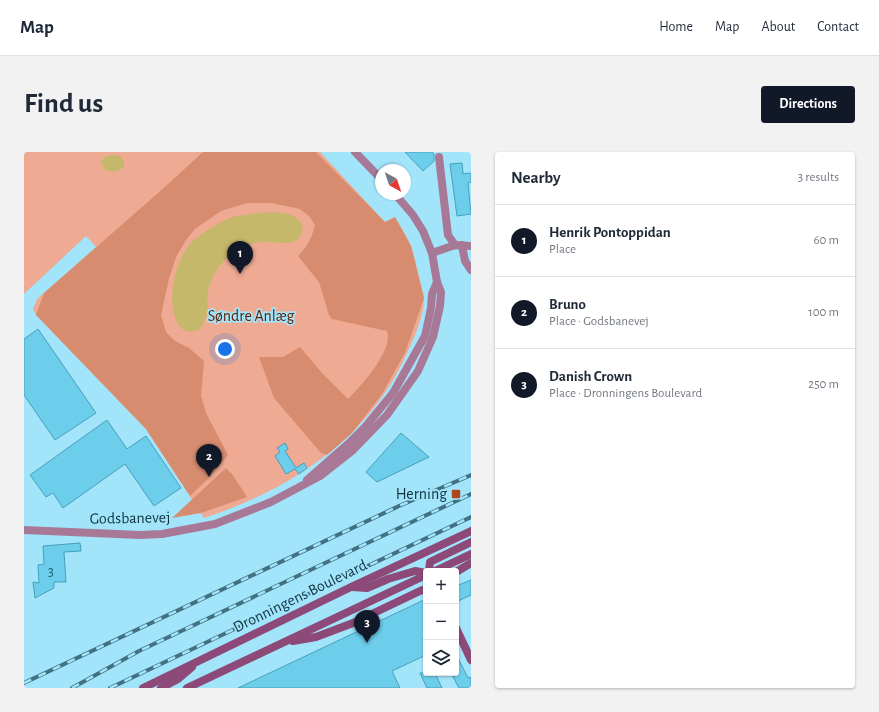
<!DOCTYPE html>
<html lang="en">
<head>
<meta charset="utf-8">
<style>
  :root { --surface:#fff; --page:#f2f2f3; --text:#1f2937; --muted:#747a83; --line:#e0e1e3; --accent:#111827 }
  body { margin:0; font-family:"Alegreya Sans",sans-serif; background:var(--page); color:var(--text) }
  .controls { position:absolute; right:12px; bottom:12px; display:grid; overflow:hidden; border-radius:4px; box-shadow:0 1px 3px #0004 }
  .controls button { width:36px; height:36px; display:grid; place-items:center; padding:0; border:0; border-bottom:1px solid var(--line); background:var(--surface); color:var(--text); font:20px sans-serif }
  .compass { position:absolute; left:351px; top:12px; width:36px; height:36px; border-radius:50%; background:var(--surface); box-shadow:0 1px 3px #0004; rotate:140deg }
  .you { position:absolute; left:201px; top:197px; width:14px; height:14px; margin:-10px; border:3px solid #fff; border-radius:50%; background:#1a73e8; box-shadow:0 0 0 6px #1a73e833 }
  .badge { display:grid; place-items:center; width:26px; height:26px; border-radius:50%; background:var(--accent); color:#fff; font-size:13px; font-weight:700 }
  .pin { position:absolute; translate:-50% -33px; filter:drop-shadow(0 1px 2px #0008) }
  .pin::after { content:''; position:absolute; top:21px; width:14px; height:12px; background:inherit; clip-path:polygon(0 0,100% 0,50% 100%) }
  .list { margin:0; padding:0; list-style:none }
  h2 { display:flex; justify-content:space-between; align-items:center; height:52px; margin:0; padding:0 16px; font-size:17px }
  h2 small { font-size:13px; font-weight:400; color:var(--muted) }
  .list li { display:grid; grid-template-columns:26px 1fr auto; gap:12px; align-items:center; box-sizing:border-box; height:72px; padding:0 16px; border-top:1px solid var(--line) }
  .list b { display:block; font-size:15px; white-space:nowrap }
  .list p { margin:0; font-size:13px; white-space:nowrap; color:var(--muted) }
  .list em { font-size:13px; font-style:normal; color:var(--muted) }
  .icon { flex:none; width:22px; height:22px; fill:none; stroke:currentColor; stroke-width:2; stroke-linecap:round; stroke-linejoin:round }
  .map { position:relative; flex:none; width:447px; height:536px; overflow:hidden; border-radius:4px }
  header { display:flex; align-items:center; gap:24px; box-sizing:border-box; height:56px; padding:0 20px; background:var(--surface); border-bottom:1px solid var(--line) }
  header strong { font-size:19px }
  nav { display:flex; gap:22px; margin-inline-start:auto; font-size:14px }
  .intro { display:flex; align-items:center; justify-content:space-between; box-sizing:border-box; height:96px; padding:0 24px }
  h1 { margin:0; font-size:28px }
  .button { padding:10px 18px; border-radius:4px; background:var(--accent); color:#fff; font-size:14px; font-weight:700 }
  main { display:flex; gap:24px; padding:0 24px }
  aside { flex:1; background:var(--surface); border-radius:4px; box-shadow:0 1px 3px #0004 }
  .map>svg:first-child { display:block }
  .green { fill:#eeaa92 }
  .forest { fill:#d78c70 }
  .water { fill:#c5b86a }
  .building { fill:#6dceec; stroke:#479fb9 }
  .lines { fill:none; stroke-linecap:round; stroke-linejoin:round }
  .minor { stroke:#a87997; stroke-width:8 }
  .tertiary { stroke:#a87997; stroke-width:8 }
  .secondary { stroke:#8d4978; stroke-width:8 }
  .rail-casing { stroke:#427281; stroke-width:4 }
  .rail { stroke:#a2e5fb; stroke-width:2.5; stroke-dasharray:8; stroke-linecap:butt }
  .poi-dot { fill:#ad471d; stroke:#a2e5fb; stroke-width:1.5 }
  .labels { text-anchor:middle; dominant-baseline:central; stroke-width:3.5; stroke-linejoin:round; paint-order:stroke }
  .number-label { font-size:14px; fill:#265a6a }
  .park-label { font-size:16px; fill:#601d00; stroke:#a2e5fb }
  .poi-label { font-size:16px; fill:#0f343f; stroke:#a2e5fb; text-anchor:end }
  .street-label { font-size:16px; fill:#0f343f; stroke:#a2e5fb }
</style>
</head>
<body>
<header>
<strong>Map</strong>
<nav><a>Home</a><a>Map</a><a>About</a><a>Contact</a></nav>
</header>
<div class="intro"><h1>Find us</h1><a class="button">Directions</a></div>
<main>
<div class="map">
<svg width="447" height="536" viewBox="0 0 447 536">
  <rect width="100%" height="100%" fill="#a2e5fb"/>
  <!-- green -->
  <path class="green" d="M0,0H296L361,70L371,65C376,74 383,84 387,94C391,105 393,118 396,129C397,134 400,141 400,147C400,163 391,184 384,199C346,286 268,337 180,366L122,277L12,163L9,157L13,147L72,95L62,84L0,142Z"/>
  <!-- forest -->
  <g class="forest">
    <path d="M179,0H292L361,70L371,65L387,94L400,146L381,201L358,242L328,281L303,303L297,301L250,246L235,205H259L276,195L298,221L324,247C337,234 370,198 363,179L308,167L305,163L295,130L274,104C283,95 288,86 291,73L285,64L276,57L247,51H223L197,59L171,77L162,88L152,105L145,127L137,163L142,180L151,189L165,196L180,209L177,244L182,261L204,303L188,323L166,344L122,277L12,163L20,141L142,34Z"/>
    <path d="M202,316L208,322L223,345L177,361L148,366Z"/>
  </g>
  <!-- water -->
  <g class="water">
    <path d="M89,3L96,4L100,10V15C92,21 88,21 80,17L77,9L82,4Z"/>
    <path d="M233,61C246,61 274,57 278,75C279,78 278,83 275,86C266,95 251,89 240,90C226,90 211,97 202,107C195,114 189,122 186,132C180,150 189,161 175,178C172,178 168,180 166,180C158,179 153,172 151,166C144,143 151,109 167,91C177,81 192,72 206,66C214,63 224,63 233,61Z"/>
  </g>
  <!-- building -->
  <g class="building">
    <path d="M381,0H408L410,2V9L399,19Z"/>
    <path d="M438,11L439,22L446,21L447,22V30L444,31L447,62L433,64L426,12Z"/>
    <path d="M14,177L72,261L31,288L0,243V187Z"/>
    <path d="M83,268L103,297L122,284L157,336L130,354L101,312L39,356L29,341L22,345L6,323Z"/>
    <path d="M377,281L405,305L353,330L342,320Z"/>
    <path d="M261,291L264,297L261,299L272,316L280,311L283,316L275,322L271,317L262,322L251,304L256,300L253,296Z"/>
    <path d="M56,391L57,399L40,400L42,430H30V436L11,446L9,430L15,431L14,413L20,412L19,394Z"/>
    <path d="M447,428V443L432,450V434Z"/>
    <path d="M402,447V503L368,519L376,536H214Z"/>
    <path d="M432,502L444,526L447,525V536H435L427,521H432Z"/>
    <path d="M396,521H411L418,536H403Z"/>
  </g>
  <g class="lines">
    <!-- minor -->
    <g class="minor">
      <path d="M415,5L424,83L431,93"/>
      <path d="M438,93L441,109L447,118"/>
      <path d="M408,101L431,93L447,94"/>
    </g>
    <!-- tertiary -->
    <g class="tertiary">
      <path d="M331,0L357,27"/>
      <path d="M283,328L324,292L342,274L369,241L401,184L407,156L408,142L413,130"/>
      <path d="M0,378L116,383L138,382L191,372L247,350L296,324L329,298L363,263L394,219L409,185L416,154L417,140L413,130L408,101L399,79L389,63L371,42"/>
    </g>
    <!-- secondary -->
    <g class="secondary">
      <path d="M405,419L406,410L447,390"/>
      <path d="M411,419L447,402"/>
      <path d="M432,420L447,411"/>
      <path d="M328,435L343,436L364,427L391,419L402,421"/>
      <path d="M432,476L447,508"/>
      <path d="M269,489L292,485L329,471L398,438L402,439"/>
      <path d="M119,536L327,435L447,379"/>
      <path d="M137,536L154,527L168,515"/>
      <path d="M163,536L402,423"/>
    </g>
    <!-- rail casing -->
    <g class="rail-casing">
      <g id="rail">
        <path d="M0,531L375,354L447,323"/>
        <path d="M48,536L115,499L447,342"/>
        <path d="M86,536L447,365"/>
      </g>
    </g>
    <!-- rail -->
    <use href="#rail" class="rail"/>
  </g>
  <!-- markers -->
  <rect class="poi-dot" x="427" y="337" width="10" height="10" rx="2"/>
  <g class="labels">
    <!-- number labels -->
    <g class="number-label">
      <text x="27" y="420">3</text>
    </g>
    <!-- park labels -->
    <g class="park-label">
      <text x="227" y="164">Søndre Anlæg</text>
    </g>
    <!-- poi labels -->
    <g class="poi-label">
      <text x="423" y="342">Herning</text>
    </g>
    <!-- street labels -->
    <g class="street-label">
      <text transform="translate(106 366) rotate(-1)">Godsbanevej</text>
      <text transform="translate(276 444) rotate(-26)">Dronningens Boulevard</text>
    </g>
  </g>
</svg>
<div class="controls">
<button>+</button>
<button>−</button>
<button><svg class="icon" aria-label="layers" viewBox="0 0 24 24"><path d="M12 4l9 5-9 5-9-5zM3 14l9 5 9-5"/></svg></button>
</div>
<svg class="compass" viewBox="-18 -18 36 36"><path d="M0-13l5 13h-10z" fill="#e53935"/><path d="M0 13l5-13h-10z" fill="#747a83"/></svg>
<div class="you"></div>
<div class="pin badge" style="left:216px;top:122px">1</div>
<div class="pin badge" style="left:185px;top:325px">2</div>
<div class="pin badge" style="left:343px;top:491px">3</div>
</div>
<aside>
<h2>Nearby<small>3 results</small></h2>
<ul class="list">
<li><span class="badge">1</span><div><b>Henrik Pontoppidan</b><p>Place</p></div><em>60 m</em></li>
<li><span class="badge">2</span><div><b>Bruno</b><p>Place · Godsbanevej</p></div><em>100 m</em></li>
<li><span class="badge">3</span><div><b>Danish Crown</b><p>Place · Dronningens Boulevard</p></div><em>250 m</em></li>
</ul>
</aside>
</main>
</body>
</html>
